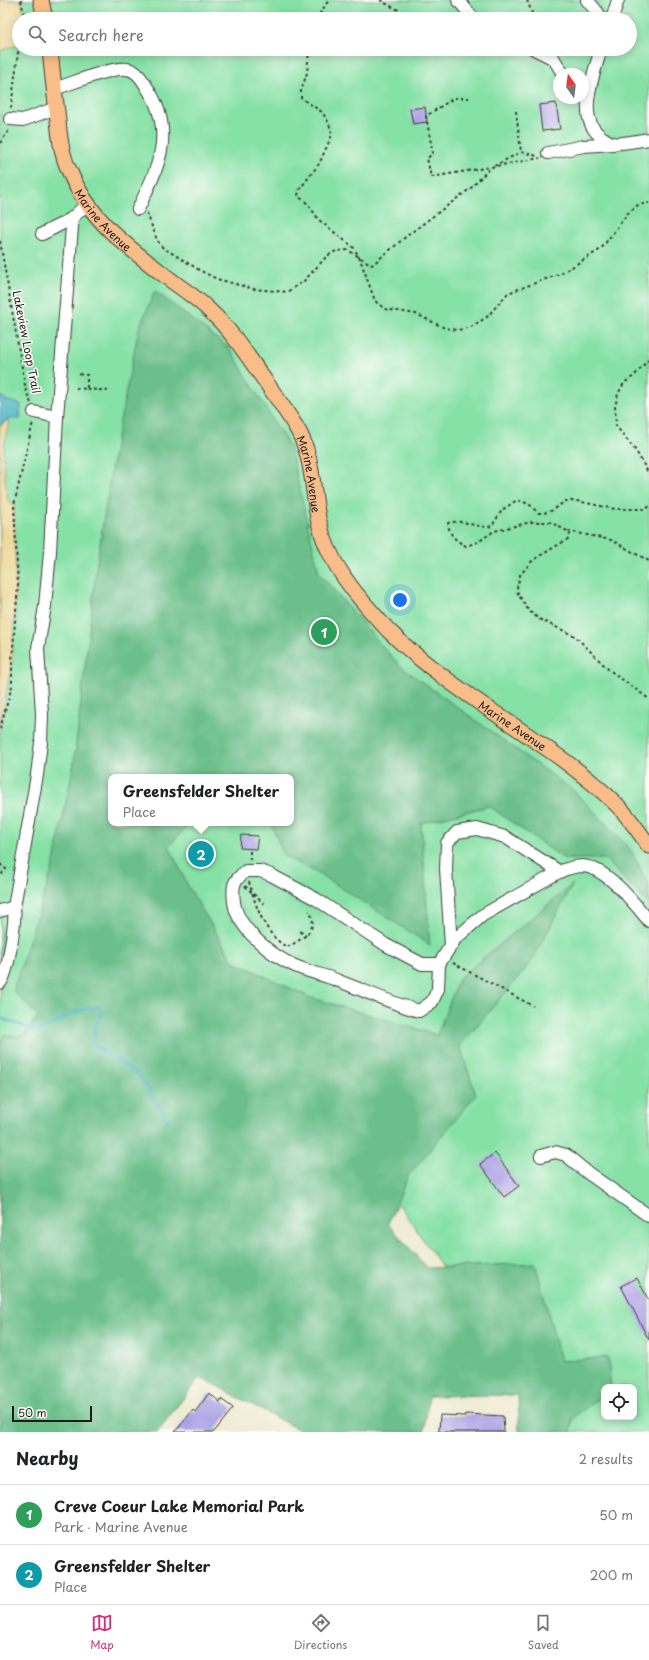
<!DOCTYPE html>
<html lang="en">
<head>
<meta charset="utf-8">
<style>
  :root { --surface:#fff; --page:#f6f6f6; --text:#202124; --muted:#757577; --line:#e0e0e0; --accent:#db2777 }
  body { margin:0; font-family:"Playpen Sans",sans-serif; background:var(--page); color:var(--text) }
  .controls { position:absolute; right:12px; bottom:12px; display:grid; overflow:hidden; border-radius:8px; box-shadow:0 2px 10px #0003 }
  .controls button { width:36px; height:36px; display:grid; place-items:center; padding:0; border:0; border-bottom:1px solid var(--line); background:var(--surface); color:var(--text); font:20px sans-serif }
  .compass { position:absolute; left:553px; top:68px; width:36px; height:36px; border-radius:50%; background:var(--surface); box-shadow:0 2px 10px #0003; rotate:346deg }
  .scale { position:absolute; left:12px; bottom:10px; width:80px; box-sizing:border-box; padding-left:4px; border:2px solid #1c1c1c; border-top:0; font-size:11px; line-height:14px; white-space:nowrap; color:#1c1c1c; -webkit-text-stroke:3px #fdfcf7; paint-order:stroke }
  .you { position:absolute; left:400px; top:600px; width:14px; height:14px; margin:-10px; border:3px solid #fff; border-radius:50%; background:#1a73e8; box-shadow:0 0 0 6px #1a73e833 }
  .badge { display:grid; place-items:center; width:26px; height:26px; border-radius:50%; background:var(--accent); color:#fff; font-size:13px; font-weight:700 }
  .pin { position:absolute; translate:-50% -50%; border:2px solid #fff; box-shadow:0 1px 4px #0006 }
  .popup { position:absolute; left:108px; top:774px; width:186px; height:52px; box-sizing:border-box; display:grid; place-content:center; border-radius:8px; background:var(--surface); filter:drop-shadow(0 1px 3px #0005); font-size:13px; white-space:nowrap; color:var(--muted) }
  .popup b { font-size:15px; color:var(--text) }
  .popup::after { content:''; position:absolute; left:50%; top:100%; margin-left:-8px; border:8px solid transparent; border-top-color:var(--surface) }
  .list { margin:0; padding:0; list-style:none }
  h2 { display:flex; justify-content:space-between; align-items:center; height:52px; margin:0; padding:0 16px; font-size:17px }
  h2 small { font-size:13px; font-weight:400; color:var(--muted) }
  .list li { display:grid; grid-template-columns:26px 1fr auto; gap:12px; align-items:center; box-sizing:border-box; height:60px; padding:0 16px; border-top:1px solid var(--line) }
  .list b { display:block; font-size:15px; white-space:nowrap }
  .list p { margin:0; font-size:13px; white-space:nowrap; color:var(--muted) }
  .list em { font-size:13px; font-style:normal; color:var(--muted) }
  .icon { flex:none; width:22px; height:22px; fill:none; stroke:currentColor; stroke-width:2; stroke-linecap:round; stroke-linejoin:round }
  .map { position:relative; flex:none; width:649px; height:1432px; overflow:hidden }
  .search { position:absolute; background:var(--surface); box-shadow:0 2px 10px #0003; left:12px; right:12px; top:12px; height:44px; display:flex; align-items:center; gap:10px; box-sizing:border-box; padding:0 14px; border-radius:22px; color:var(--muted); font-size:15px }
  .sheet { height:172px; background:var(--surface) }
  nav { display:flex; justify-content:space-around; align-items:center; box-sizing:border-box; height:56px; border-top:1px solid var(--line); background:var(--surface); font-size:11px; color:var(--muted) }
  nav a { display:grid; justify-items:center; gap:2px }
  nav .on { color:var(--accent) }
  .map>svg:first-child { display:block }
  .green { fill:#86e1a6; stroke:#517e61; fill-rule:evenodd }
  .forest { fill:#6cbf8b; stroke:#446e54 }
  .sand { fill:#eeda9e; stroke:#857b5d }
  .water { fill:#46b2c3; stroke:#316770 }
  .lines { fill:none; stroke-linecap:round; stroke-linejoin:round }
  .stream { stroke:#46b2c3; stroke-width:3 }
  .building { fill:#aa9fe4 }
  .minor-casing { stroke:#3b3b37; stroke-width:14 }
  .major-casing { stroke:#3b3b37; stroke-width:17 }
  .path { stroke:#3b3b37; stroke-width:2; stroke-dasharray:3 3; stroke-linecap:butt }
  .minor { stroke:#fff; stroke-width:12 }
  .major { stroke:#f8bd89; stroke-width:15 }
  .labels { text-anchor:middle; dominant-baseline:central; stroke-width:3; stroke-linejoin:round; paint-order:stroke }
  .street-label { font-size:11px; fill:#1c1c1c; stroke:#fdfcf7 }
</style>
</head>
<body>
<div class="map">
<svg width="649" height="1432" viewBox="0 0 649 1432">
  <rect width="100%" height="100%" fill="#fdfcf7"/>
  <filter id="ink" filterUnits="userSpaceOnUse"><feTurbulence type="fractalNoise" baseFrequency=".025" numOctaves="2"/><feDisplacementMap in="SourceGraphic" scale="8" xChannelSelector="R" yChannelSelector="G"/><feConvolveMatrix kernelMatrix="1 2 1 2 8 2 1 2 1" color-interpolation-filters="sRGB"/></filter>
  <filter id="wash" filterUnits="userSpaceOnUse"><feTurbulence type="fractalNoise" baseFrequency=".012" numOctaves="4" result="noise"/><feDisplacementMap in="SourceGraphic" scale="16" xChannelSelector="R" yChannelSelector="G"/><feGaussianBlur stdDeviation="0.9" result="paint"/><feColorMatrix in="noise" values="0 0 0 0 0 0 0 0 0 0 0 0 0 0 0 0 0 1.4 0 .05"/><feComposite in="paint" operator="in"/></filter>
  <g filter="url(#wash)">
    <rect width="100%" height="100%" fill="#ede9d0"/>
    <!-- green -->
    <path class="green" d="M0,0H649V1432H557L372,1166L0,1432ZM19,19H630V49H19ZM559,74H583V98H559ZM111,777H291V823H111ZM604,1387H634V1417H604Z"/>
    <!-- forest -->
    <path class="forest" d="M155,291L230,349L290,448L319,573L400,666L574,791L631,850L649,886V904L605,859H564L489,806L421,823L430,945L321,875L284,856L271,823H291V777H111V823H190L169,846L188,886L233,961L309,997L437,1035L459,978L573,884L532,961L460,1046L476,1095L408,1176L388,1224L427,1268L535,1263L561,1361L608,1357L611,1387H604V1394L573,1418L571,1432H519L518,1395L429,1396L424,1432H303L200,1377L157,1432H0V1045L4,1035L23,1036L38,1016L13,991L53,867L74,762L97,563L115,446L139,328Z"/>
    <!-- sand -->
    <g class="sand">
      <path d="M0,0H21L24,14L23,19H19V46L9,47L0,52Z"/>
      <path d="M9,419L10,423C0,441 4,480 8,501L14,505L16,583L12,660L0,729V426Z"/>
    </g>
    <!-- water -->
    <path class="water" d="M0,395L8,401L21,404L20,419H9L0,426Z"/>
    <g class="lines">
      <!-- stream -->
      <path class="stream" d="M0,1018L38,1031L78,1011L99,1006L103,1013L94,1027L95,1045L139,1075L168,1121V1119"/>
    </g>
    <g id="blocks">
      <!-- building -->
      <g class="building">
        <path d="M556,103L560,129L542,131L539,105Z"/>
        <path d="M425,107L427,122L413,124L410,109Z"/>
        <path d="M241,835L258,836L256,849L240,848Z"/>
        <circle cx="201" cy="855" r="12"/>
        <path d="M495,1153L519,1186L504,1197L480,1164Z"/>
        <path d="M637,1278L649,1301V1340L621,1286Z"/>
        <path d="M209,1393L220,1402L221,1399L233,1408L214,1432H175L193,1410L195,1412Z"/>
        <path d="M465,1414L503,1416L504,1432H439L440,1415L465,1416Z"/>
      </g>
    </g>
  </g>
  <g filter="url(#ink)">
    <use href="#blocks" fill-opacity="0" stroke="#3b3b37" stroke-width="1"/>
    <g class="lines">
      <!-- minor casing -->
      <g class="minor-casing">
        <g id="minor">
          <path d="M458,0L474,19"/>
          <path d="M587,0L598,13L600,19"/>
          <path d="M612,19L618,0"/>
          <path d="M534,49L554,59L563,74"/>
          <path d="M601,49C594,75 573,122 605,139C607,140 610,143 613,143C619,145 641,140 649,139"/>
          <path d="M54,89C71,84 112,66 127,69C137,70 143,81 148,89C176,133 158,168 138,209"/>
          <path d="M10,119L23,120L56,108"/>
          <path d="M548,153L584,146L613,144"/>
          <path d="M42,234L71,219L87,204"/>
          <path d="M34,412L57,417"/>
          <path d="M246,871H260L271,875L316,899L386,945L422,964H439L438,989L432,1002L419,1011C391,1003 365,991 339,981C324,975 309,972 295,966C272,956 237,928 234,902C232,885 233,881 246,871Z"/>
          <path d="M0,911L14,907"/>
          <path d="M451,945L446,869L447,843L457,832L477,829L505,837L560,872"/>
          <path d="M439,964L455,939L483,915L559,872C566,869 575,866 583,866C607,868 635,904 649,921"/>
          <path d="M0,983C8,976 16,919 14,907L37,775L41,743L42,714L38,648L45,606L50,552L57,417L72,227L71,219"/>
          <path d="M541,1156L555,1152L566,1155L588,1173L649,1216"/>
        </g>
      </g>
      <!-- major casing -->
      <g class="major-casing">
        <g id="major">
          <path d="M41,0L45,19"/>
          <path id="s1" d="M50,49C52,70 54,91 57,111C59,130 60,150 68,168C90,223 131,249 176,284C187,292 199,300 209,310C230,329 245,352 261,375C273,392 285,409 296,427C313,454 312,487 318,518C327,563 358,598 389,631C406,648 426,664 445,678C502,721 566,755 617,805C629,817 639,832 649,846"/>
        </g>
      </g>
      <!-- path -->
      <g class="path">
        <path d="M21,0L24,14L23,19"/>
        <path d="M380,0C393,8 409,16 425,17C432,18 440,15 447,19"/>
        <path d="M527,0L532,13L529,19"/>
        <path d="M316,19L329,0"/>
        <path d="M309,49L307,73L301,91V98L322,112L329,123L332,135L319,164L299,190L298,196L308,204L319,220L354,248L360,259L375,301L385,309L416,314L445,328L458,330L471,327L487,317L508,293L562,273L601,249L628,213L638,205L649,203"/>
        <path d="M469,98H454L426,116L433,154L427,158L431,177L490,167"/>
        <path d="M11,108L19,45"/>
        <path d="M516,111L521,152L537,156"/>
        <path d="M0,143L8,132V128"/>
        <path d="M494,166L521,152"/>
        <path d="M147,213L157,240L162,247L201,271L217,279L254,289L287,292L304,281L327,256L336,251L348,250L372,265L408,235L471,188L491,167L540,158"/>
        <path d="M0,241L26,391L31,403"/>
        <path d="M649,359L634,376L624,383L618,394L615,407L616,426L636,451L649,474"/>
        <path d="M76,388L87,389V375L77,374"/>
        <path d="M87,389L111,391"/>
        <path d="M649,506L647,509H615L577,501H565C556,508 550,514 538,513L529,504L517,500L502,510L492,526C478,530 465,518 448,523C449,535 456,541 466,546L478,542L494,531L531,522H550L567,531L570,534L568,539L533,560L520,575L517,588L518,594L529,611L539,619L575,636L608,669L649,699"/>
        <path d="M568,531L611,540L649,561"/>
        <path d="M0,729L12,686V660L18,585L14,505L33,422"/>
        <path d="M250,860V849"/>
        <path d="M0,864L6,869L0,876"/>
        <path d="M249,882C255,904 265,936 287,947C301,940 321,929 309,911"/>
        <path d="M245,886L264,904"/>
        <path d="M300,931L306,936"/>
        <path d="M453,963L533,1006"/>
      </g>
      <!-- minor -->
      <use href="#minor" class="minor"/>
      <!-- major -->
      <use href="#major" class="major"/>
    </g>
  </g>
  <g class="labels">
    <!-- street labels -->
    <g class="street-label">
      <text stroke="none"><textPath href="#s1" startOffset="184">Marine Avenue</textPath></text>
      <text transform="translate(27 342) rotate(79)">Lakeview Loop Trail</text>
      <text stroke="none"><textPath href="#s1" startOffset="519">Marine Avenue</textPath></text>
      <text stroke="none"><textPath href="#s1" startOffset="855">Marine Avenue</textPath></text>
    </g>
  </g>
</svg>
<div class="controls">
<button><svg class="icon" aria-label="locate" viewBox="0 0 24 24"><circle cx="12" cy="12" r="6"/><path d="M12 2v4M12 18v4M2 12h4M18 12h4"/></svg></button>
</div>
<svg class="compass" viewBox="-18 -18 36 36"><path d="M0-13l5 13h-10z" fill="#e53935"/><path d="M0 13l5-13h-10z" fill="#757577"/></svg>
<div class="scale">50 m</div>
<div class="you"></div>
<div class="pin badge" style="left:324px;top:632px;background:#2e9e5b">1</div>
<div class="pin badge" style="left:201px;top:854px;background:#0f9aa8">2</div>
<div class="popup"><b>Greensfelder Shelter</b>Place</div>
<div class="search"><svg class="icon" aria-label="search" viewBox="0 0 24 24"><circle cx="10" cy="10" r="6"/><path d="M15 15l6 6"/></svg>Search here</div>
</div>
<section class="sheet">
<h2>Nearby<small>2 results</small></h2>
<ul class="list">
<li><span class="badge" style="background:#2e9e5b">1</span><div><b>Creve Coeur Lake Memorial Park</b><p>Park · Marine Avenue</p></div><em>50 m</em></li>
<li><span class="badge" style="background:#0f9aa8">2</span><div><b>Greensfelder Shelter</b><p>Place</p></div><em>200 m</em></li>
</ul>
</section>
<nav>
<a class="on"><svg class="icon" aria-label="map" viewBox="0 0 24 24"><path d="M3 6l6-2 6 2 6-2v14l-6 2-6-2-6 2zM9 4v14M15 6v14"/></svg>Map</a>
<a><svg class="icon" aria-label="directions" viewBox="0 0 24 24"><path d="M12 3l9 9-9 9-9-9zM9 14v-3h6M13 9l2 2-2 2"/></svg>Directions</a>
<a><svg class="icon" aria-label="saved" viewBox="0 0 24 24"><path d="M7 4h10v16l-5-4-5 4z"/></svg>Saved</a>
</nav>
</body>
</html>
